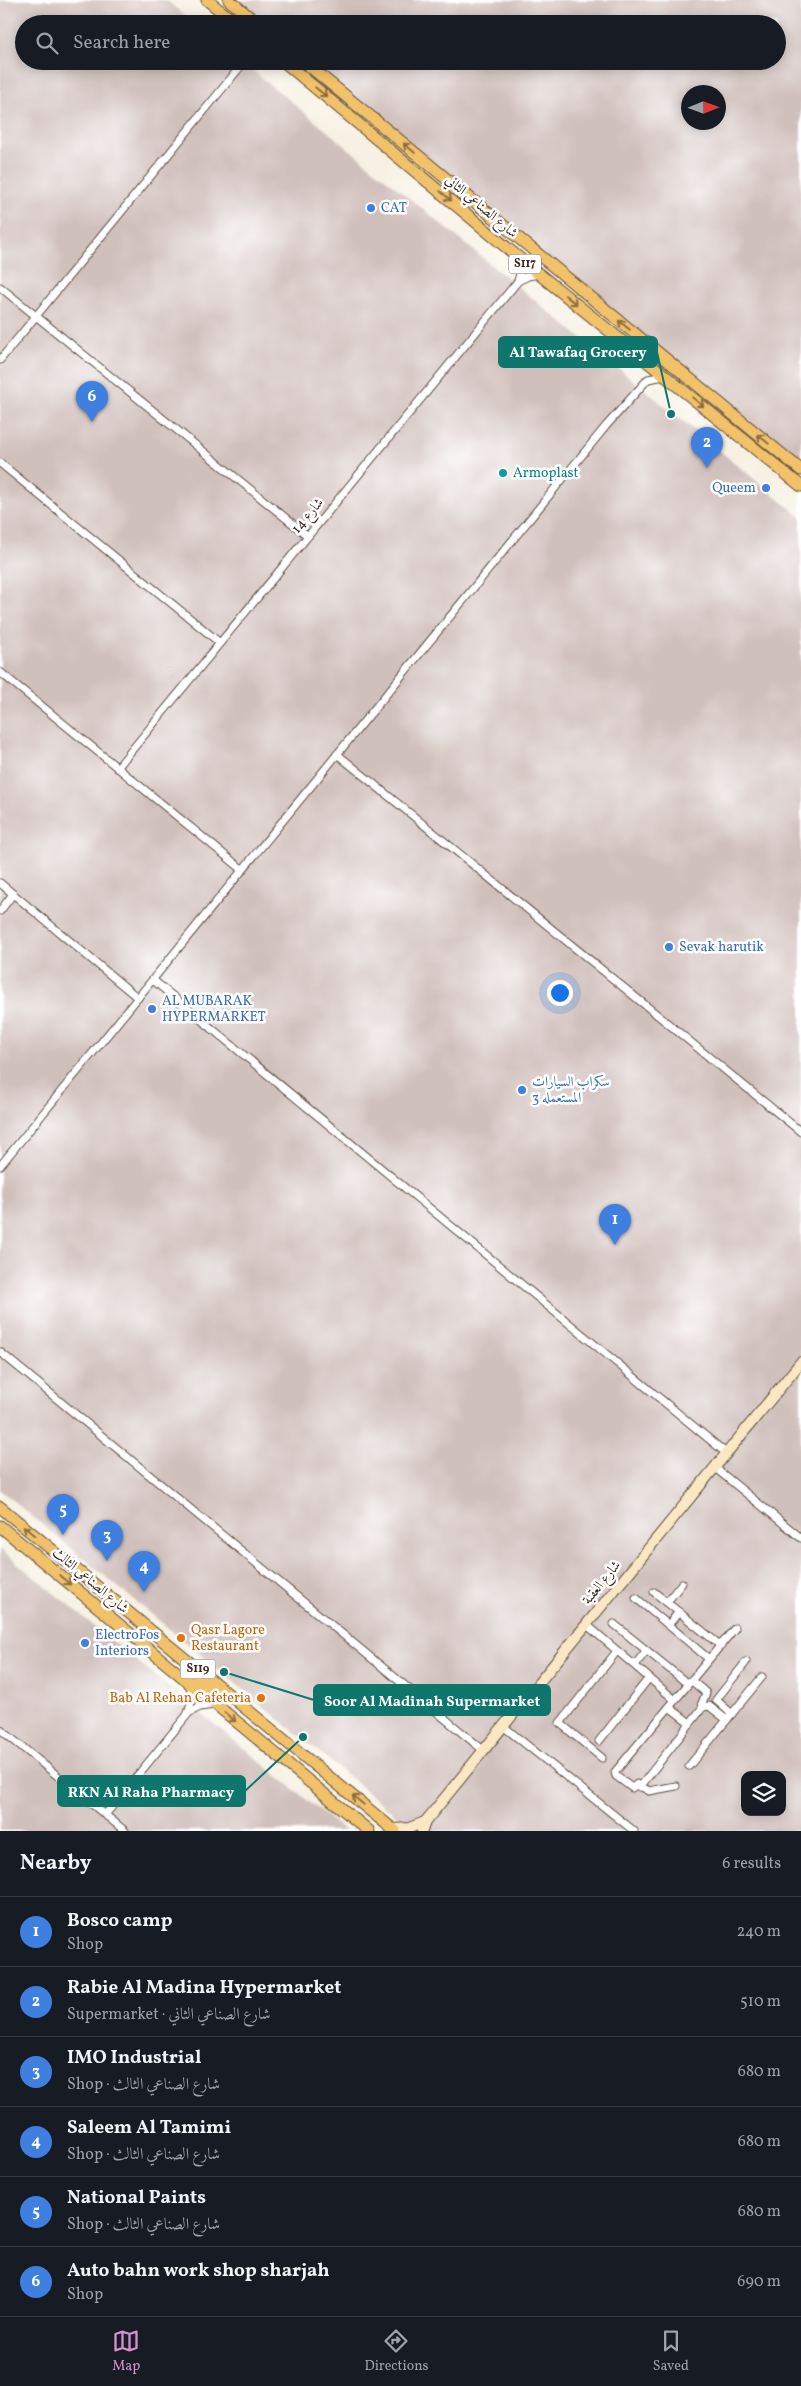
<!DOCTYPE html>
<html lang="en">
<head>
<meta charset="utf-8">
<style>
  :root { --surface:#171b24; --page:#242831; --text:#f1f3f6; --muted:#9ea1a6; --line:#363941; --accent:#d690ce }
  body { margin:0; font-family:Vollkorn,Amiri,serif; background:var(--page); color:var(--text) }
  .controls { position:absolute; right:15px; bottom:15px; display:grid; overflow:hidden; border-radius:10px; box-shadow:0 2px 12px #0003 }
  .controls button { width:45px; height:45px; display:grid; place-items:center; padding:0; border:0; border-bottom:1px solid var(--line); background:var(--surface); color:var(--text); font:25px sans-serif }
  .compass { position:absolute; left:681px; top:85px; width:45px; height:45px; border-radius:50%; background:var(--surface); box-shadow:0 2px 12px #0003; rotate:89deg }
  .you { position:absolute; left:559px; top:992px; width:18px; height:18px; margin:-12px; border:4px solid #fff; border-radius:50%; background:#1a73e8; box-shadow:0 0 0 8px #1a73e833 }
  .badge { display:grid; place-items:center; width:32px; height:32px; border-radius:50%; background:var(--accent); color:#fff; font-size:16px; font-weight:700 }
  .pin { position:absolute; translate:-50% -41px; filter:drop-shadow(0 1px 2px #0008) }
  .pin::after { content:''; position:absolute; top:26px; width:18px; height:15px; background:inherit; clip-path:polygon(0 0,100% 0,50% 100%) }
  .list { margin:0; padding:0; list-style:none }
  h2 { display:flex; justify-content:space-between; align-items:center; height:65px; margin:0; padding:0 20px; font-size:21px }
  h2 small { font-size:16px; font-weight:400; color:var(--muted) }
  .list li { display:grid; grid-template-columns:32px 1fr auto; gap:15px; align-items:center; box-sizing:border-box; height:70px; padding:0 20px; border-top:1px solid var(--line) }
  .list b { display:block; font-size:19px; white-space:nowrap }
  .list p { margin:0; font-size:16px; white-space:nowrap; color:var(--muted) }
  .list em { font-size:16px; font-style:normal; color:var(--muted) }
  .icon { flex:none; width:28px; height:28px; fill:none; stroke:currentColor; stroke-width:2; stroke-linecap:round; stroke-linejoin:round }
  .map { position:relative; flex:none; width:801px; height:1831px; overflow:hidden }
  .search { position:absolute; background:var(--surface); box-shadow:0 2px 12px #0003; left:15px; right:15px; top:15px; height:55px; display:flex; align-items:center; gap:12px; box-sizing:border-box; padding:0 18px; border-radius:28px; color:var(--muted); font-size:19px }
  .sheet { height:485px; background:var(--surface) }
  nav { display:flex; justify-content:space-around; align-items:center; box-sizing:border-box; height:70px; border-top:1px solid var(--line); background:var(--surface); font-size:14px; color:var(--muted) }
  nav a { display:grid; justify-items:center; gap:2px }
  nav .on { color:var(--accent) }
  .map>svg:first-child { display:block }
  .industrial { fill:#d0c0bc; fill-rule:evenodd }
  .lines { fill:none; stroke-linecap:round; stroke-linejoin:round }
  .street-casing { stroke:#57483c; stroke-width:9 }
  .secondary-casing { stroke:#57483c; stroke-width:12 }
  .primary-casing { stroke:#57483c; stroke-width:13 }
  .street { stroke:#fff; stroke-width:7 }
  .secondary { stroke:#fae7c3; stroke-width:10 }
  .primary { stroke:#f2c26a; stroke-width:11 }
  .oneway { stroke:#8d6e40 }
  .shop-dot { fill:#3f7fe0; stroke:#fff; stroke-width:2 }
  .culture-dot { fill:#0f9aa8; stroke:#fff; stroke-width:2 }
  .food-dot { fill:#e8710a; stroke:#fff; stroke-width:2 }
  .labels { text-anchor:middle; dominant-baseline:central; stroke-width:5; stroke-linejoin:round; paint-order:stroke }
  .shield { fill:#fff; stroke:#766a62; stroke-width:1 }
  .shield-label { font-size:12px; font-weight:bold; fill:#3b2a1e }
  .street-label { font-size:14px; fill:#3b2a1e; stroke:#fff }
  .shop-label { font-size:14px; fill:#366cbe; stroke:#fff; text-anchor:start }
  .culture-label { font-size:14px; fill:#0d838f; stroke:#fff; text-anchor:start }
  .food-label { font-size:14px; fill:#c56008; stroke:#fff; text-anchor:start }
  .leader { fill:none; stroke:#0f766e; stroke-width:2 }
  .callout-dot { fill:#0f766e; stroke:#fff; stroke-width:2 }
  .callout { fill:#0f766e; stroke:#0f766e; stroke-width:2 }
  .callout-label { font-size:15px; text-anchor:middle; font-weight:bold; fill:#fff }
</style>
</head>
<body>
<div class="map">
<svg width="801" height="1831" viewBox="0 0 801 1831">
  <rect width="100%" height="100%" fill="#fff"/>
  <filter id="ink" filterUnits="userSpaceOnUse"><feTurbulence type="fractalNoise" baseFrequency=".02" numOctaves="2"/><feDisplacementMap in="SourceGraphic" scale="10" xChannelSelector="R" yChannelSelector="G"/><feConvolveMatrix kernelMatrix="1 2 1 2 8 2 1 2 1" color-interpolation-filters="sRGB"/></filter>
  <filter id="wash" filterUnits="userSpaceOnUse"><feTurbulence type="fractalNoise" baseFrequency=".0096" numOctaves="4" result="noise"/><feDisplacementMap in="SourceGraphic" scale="20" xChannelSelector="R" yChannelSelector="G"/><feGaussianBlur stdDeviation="1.12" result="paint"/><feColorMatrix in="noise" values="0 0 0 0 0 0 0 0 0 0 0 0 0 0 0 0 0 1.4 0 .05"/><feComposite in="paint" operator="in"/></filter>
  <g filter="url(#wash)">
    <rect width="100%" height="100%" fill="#f7f1e3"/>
    <!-- industrial -->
    <g class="industrial">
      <path d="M0,0H166L195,24H24V61H241L801,517V1831H415L0,1490ZM745,1775H782V1812H745Z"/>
      <path d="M230,0H801V466L305,61H777V24H259ZM688,92H718V122H688Z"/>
      <path d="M0,1549L345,1831H0Z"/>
    </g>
  </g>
  <g filter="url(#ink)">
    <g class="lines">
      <!-- street casing -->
      <g class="street-casing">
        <g id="street">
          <path d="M518,258L521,269L518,281"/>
          <path d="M0,287L308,536"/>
          <path d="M0,360L245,61"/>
          <path d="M0,463L220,643"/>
          <path d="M0,672L243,870"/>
          <path d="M337,754L801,1132"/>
          <path d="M117,768L518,281L528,276L539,274"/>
          <path d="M0,883L138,998"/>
          <path d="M0,911L13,894"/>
          <path d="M153,980L726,1453"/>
          <path d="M0,1166L606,426L648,379L665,376"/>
          <path d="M0,1352L483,1750"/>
          <path d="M714,1467L801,1538"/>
          <path d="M654,1592L721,1646"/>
          <path d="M636,1598L709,1659"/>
          <path d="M667,1602L682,1583"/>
          <path d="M614,1624L688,1684"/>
          <path d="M587,1625L675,1700"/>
          <path d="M668,1625L679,1612"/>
          <path d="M635,1665L646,1651"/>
          <path d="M691,1680L706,1693L702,1703L703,1707"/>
          <path d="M669,1707L690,1723"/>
          <path d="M188,1713L200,1707L214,1705"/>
          <path d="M732,1714L716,1700L746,1662"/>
          <path d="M503,1726L634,1831"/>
          <path d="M0,1729L125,1831"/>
          <path d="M599,1741L649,1678"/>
          <path d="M602,1758L560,1723L617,1651"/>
          <path d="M689,1766L762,1677"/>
          <path d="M676,1786L649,1791L637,1784L632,1788L616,1776L615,1772L735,1628"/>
          <path d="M640,1787L703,1707L709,1706L727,1720"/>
          <path d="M105,1815L188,1714L192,1699L190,1684"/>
        </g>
      </g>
      <!-- secondary casing -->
      <g class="secondary-casing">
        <g id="secondary">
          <path d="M392,1829L409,1828L425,1822"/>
          <path d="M422,1831L425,1822L801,1362"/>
        </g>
      </g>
      <!-- primary casing -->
      <g class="primary-casing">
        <g id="primary">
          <path d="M207,0L237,24"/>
          <path d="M229,0L258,24"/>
          <path d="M283,61L518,257L801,486"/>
          <path d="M303,61L801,470"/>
          <path d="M0,1507L395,1831"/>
          <path d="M0,1526L369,1831"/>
          <path d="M190,1684L197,1680L219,1693"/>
        </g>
      </g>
      <!-- street -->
      <use href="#street" class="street"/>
      <!-- secondary -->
      <use href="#secondary" class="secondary"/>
      <!-- primary -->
      <use href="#primary" class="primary"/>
    </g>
    <!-- one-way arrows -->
    <defs><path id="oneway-shaft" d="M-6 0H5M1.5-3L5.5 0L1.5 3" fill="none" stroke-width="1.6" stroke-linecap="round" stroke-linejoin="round" transform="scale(1.25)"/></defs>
    <g class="oneway">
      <use href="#oneway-shaft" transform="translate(321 92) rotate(39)"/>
      <use href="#oneway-shaft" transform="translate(409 148) rotate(-140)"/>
      <use href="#oneway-shaft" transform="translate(446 196) rotate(40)"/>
      <use href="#oneway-shaft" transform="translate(571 300) rotate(38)"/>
      <use href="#oneway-shaft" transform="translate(624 325) rotate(-141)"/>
      <use href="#oneway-shaft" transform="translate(698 402) rotate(39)"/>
      <use href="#oneway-shaft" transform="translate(763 439) rotate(-141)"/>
      <use href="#oneway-shaft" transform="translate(29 1531) rotate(-141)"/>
      <use href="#oneway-shaft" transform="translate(65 1580) rotate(40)"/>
      <use href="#oneway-shaft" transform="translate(230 1717) rotate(39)"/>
      <use href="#oneway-shaft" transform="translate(358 1800) rotate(-141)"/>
    </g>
  </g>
  <!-- markers -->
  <g class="shop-dot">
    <circle cx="371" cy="208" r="5"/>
    <circle cx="766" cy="488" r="5"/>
    <circle cx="669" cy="947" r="5"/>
    <circle cx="152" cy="1009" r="5"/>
    <circle cx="522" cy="1090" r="5"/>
    <circle cx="85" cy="1643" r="5"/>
  </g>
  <circle class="culture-dot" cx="503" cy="473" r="5"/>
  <g class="food-dot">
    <circle cx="181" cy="1638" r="5"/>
    <circle cx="261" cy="1698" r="5"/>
  </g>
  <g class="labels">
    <!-- shield labels -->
    <g class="shield">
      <rect x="509" y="254.5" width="32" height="19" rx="4"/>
      <rect x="180.5" y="1659.5" width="35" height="19" rx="4"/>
    </g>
    <g class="shield-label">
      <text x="525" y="264">S117</text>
      <text x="198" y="1669">S119</text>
    </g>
    <!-- street labels -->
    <g class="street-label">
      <text transform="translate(481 207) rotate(40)">شارع الصناعي الثاني</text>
      <text transform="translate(308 516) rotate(-50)">شارع 14</text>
      <text transform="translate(90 1581) rotate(40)">شارع الصناعي الثالث</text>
      <text transform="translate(602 1583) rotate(-51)">شارع العقبة</text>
    </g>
    <!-- shop labels -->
    <g class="shop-label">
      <text x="381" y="208">CAT</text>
      <text x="756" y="488" text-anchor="end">Queem</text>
      <text x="679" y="947">Sevak harutik</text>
      <text x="162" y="1001">AL MUBARAK<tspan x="162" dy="16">HYPERMARKET</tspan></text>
      <text x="532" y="1082">سكراب السيارات<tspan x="532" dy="16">المستعمله 3</tspan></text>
      <text x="95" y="1635">ElectroFos<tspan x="95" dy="16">Interiors</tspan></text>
    </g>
    <!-- culture labels -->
    <g class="culture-label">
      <text x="513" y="473">Armoplast</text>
    </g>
    <!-- food labels -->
    <g class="food-label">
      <text x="191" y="1630">Qasr Lagore<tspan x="191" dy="16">Restaurant</tspan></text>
      <text x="251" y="1698" text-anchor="end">Bab Al Rehan Cafeteria</text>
    </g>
  </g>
  <!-- callouts -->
  <path class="leader" d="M671 414L657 352M224 1672L314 1700M303 1737L245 1791"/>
  <g class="callout-dot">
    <circle cx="671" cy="414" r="5"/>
    <circle cx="224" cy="1672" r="5"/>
    <circle cx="303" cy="1737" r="5"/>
  </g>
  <g class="callout">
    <rect x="499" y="337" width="158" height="30" rx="5"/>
    <rect x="314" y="1685" width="236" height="30" rx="5"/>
    <rect x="58" y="1776" width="187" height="30" rx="5"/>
  </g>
  <g class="callout-label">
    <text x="578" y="357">Al Tawafaq Grocery</text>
    <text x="432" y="1706">Soor Al Madinah Supermarket</text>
    <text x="151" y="1797">RKN Al Raha Pharmacy</text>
  </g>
</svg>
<div class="controls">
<button><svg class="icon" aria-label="layers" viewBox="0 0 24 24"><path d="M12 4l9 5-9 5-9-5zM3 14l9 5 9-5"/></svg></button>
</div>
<svg class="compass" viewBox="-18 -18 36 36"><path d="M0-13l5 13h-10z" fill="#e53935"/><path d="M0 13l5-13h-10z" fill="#9ea1a6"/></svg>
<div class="you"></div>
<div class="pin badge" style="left:615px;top:1245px;background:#3f7fe0">1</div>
<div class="pin badge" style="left:707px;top:468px;background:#3f7fe0">2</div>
<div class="pin badge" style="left:107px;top:1561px;background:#3f7fe0">3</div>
<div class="pin badge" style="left:144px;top:1592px;background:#3f7fe0">4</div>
<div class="pin badge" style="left:63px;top:1535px;background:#3f7fe0">5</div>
<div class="pin badge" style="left:92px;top:422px;background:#3f7fe0">6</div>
<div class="search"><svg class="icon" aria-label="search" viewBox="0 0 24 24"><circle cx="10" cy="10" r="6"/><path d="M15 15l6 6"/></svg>Search here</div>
</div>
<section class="sheet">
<h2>Nearby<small>6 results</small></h2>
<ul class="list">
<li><span class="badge" style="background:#3f7fe0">1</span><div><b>Bosco camp</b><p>Shop</p></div><em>240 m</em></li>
<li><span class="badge" style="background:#3f7fe0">2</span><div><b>Rabie Al Madina Hypermarket</b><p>Supermarket · شارع الصناعي الثاني</p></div><em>510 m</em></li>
<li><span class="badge" style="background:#3f7fe0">3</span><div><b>IMO Industrial</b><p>Shop · شارع الصناعي الثالث</p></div><em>680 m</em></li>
<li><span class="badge" style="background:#3f7fe0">4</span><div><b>Saleem Al Tamimi</b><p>Shop · شارع الصناعي الثالث</p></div><em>680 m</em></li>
<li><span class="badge" style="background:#3f7fe0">5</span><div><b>National Paints</b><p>Shop · شارع الصناعي الثالث</p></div><em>680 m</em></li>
<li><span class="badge" style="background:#3f7fe0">6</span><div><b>Auto bahn work shop sharjah</b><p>Shop</p></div><em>690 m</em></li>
</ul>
</section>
<nav>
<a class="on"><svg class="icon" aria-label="map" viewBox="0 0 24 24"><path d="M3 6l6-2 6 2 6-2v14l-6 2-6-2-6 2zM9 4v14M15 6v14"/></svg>Map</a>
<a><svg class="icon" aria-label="directions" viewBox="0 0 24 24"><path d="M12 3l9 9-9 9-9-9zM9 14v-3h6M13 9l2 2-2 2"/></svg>Directions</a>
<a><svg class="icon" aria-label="saved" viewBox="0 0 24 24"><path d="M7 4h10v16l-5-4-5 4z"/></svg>Saved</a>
</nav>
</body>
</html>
